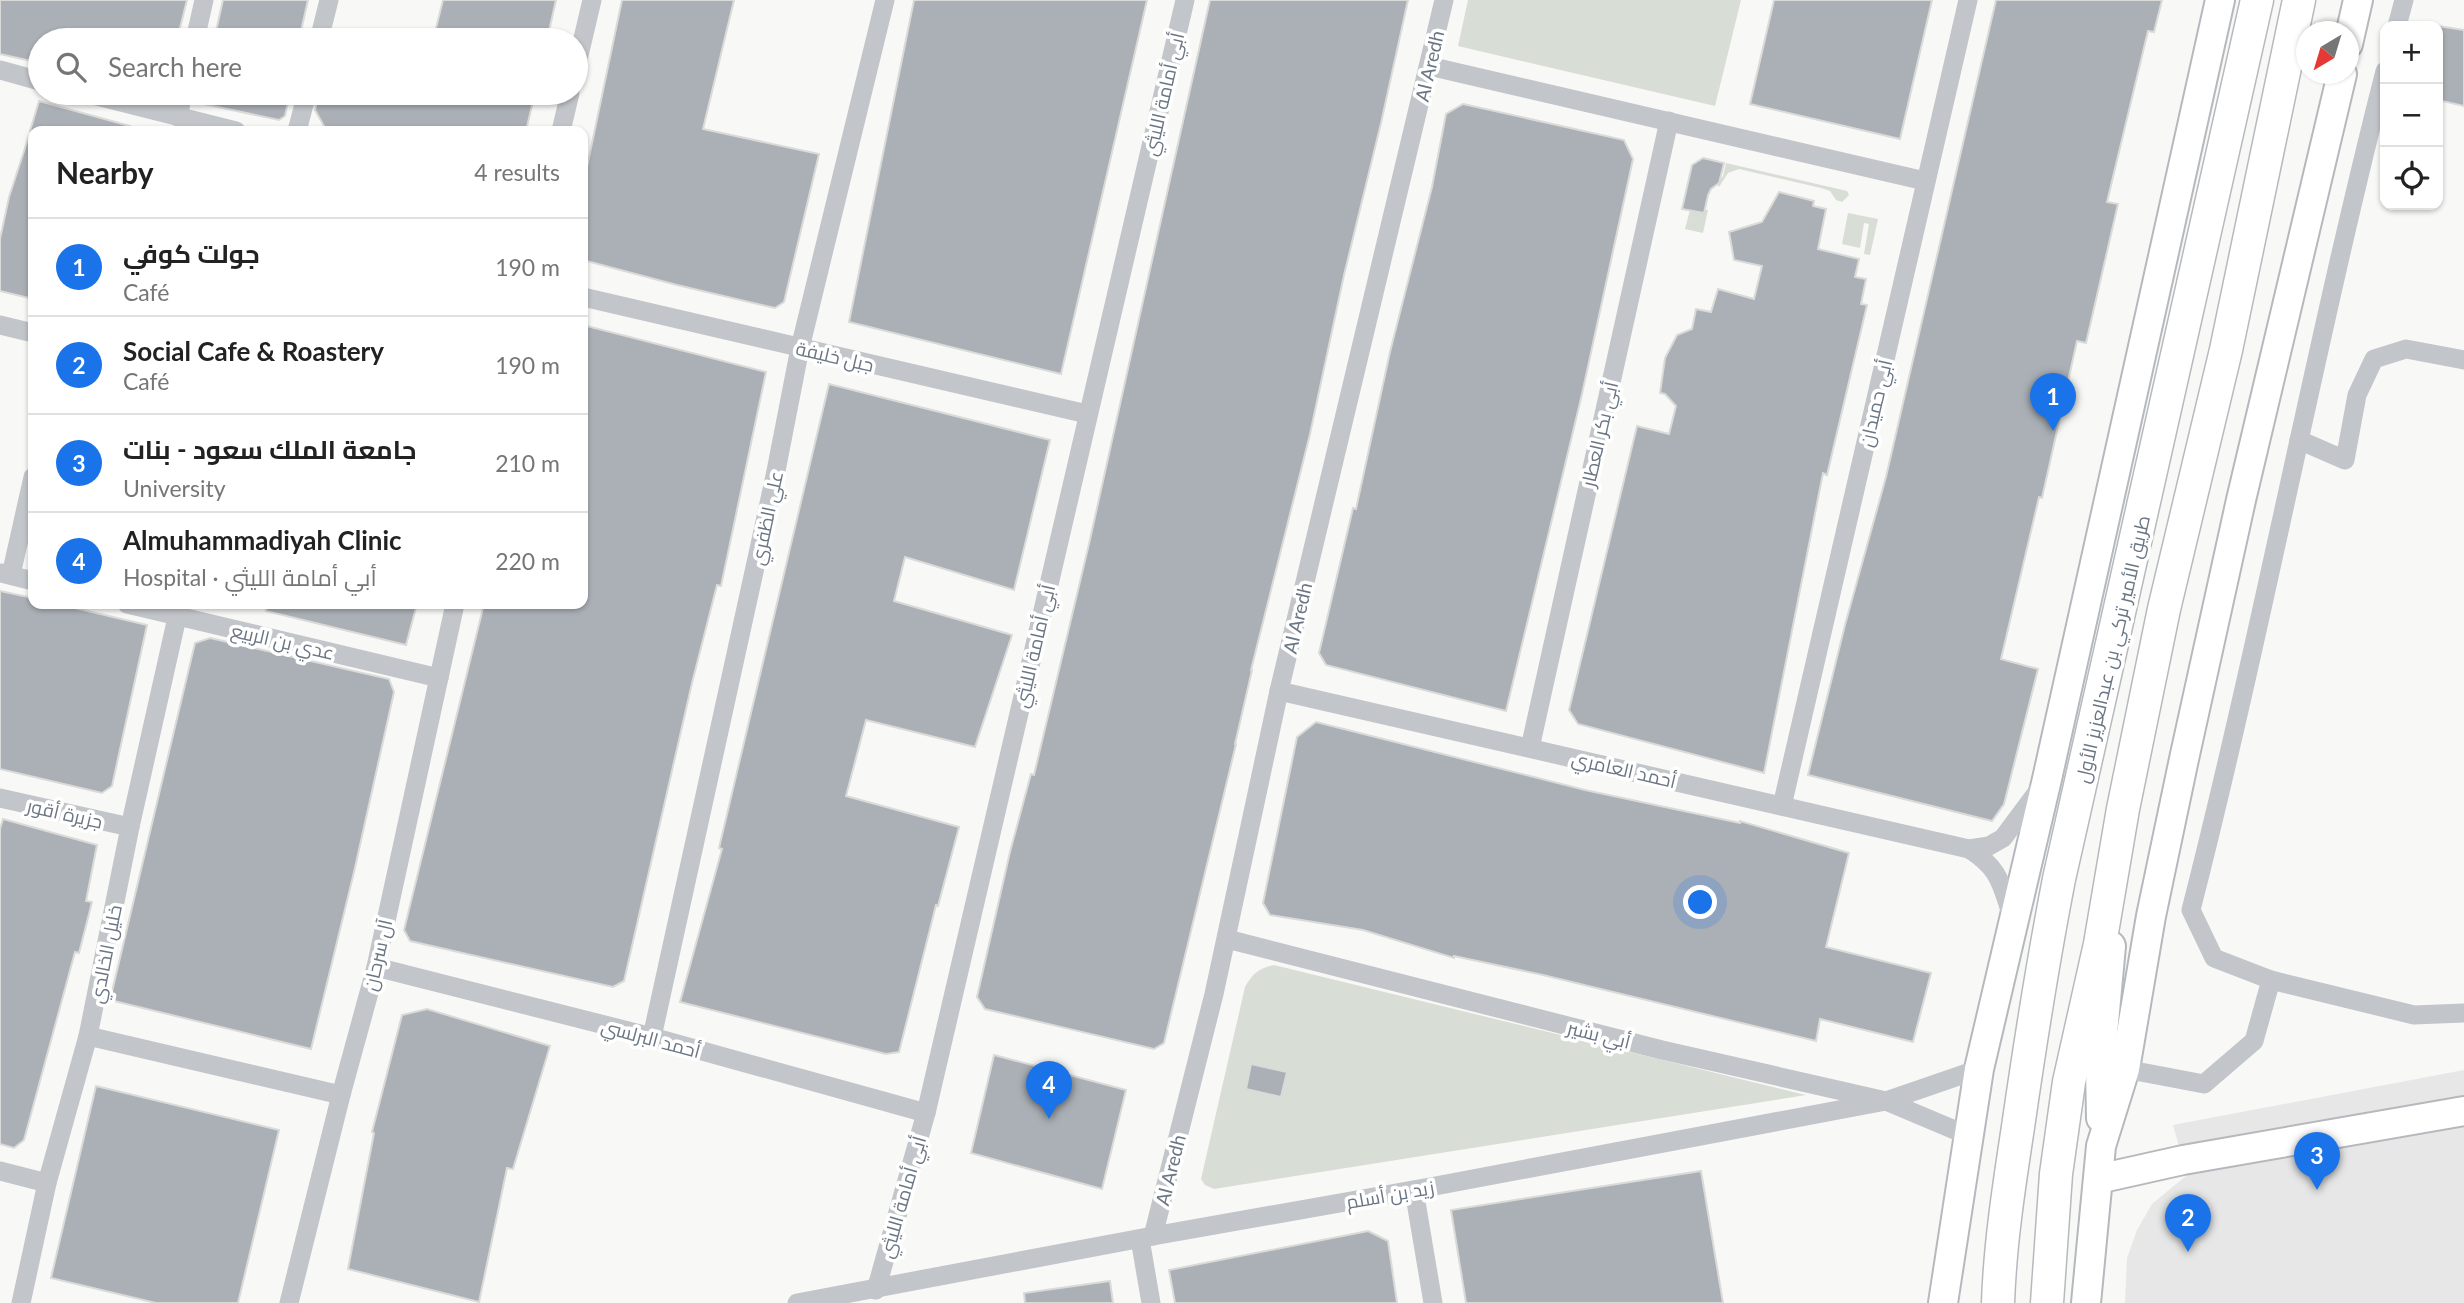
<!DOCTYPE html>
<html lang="en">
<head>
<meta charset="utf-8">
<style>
  :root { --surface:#fff; --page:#f2f2f2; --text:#222; --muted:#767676; --line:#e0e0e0; --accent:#1a73e8 }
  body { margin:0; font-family:Lato,Cairo,sans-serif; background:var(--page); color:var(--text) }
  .controls { position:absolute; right:21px; top:21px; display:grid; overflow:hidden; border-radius:14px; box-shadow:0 2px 5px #0004 }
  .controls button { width:63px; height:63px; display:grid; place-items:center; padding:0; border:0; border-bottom:2px solid var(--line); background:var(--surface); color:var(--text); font:35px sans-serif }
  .compass { position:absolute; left:2296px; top:21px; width:63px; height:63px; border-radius:50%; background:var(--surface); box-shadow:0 2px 5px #0004; rotate:218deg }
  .you { position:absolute; left:1701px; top:903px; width:24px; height:24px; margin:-18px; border:5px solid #fff; border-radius:50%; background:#1a73e8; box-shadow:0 0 0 10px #1a73e833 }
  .badge { display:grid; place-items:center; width:46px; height:46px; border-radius:50%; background:var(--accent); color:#fff; font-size:23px; font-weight:700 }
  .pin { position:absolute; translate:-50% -58px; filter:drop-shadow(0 2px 4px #0008) }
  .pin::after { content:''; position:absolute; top:37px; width:24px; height:21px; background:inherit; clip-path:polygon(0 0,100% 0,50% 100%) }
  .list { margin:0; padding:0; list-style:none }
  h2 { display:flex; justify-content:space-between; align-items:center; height:91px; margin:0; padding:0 28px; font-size:30px }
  h2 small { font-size:23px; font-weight:400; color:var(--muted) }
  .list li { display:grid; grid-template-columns:46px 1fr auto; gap:21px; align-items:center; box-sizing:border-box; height:98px; padding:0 28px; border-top:2px solid var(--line) }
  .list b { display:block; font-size:26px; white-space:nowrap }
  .list p { margin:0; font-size:23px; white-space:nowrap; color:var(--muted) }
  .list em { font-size:23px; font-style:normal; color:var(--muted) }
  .icon { flex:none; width:38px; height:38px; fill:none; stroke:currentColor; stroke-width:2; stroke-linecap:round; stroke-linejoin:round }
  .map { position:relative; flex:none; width:2464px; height:1303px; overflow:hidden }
  .search { position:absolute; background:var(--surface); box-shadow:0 2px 5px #0004; left:28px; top:28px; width:560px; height:77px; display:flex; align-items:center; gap:18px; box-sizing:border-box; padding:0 24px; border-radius:38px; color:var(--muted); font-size:26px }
  .panel { position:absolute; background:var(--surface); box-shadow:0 2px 5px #0004; left:28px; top:126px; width:560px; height:483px; border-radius:14px }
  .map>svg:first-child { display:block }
  .built { fill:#e6e7e6 }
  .green { fill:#d8ddd5 }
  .building { fill:#aab0b6; stroke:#dadad8; stroke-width:2 }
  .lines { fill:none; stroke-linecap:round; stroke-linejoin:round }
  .secondary-casing { stroke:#b5b9bd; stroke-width:32 }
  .primary-casing { stroke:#b6b9bd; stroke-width:35 }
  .street { stroke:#c2c5c9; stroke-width:19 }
  .secondary { stroke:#fff; stroke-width:28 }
  .primary { stroke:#fff; stroke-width:32 }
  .labels { text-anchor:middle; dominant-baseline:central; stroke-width:7; stroke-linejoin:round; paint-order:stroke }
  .street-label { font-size:19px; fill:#6a7684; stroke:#fff }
</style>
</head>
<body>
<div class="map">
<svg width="2464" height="1303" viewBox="0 0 2464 1303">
  <rect width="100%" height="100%" fill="#f8f8f6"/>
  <!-- built -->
  <path class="built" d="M2464,1070V1303H2125L2127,1258L2137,1230L2152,1204L2187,1175L2173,1125Z"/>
  <!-- green -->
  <g class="green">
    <path d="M1468,0H1741L1715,106L1458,46Z"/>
    <path d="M1726,163L1847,191L1849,195L1842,202L1836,200L1830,191L1821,188L1739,169L1728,173L1719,187L1717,184L1723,176Z"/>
    <path d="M1690,210L1704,213L1705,210H1708L1703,233L1685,229Z"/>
    <path d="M1848,213L1878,219L1870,255L1864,254L1869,224L1864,223L1860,248L1842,244Z"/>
    <path d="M1274,965L1806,1095L1214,1189L1205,1185L1201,1179L1245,987C1252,974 1259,968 1274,965Z"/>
  </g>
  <!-- building -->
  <g class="building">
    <path d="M0,0H187L177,40H40V63L0,54Z"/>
    <path d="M223,0H308L299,40H214Z"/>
    <path d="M443,0H556L547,40H433Z"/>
    <path d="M622,0H734L703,129L819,154L784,302L775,308L677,285L583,260V186Z"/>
    <path d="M914,0H1147L1061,374L849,322Z"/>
    <path d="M1210,0H1408L1381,123L1344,275L1310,434L1251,670H1252L1235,744H1236L1164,1043L1154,1049L985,1009L977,997L1010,852L1031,774L1034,775L1089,544Z"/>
    <path d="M1774,0H1932L1900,139L1750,104Z"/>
    <path d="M1996,0H2162L2154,32L2148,31L2107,202L2118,204L2086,343L2077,341L2042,498L2039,497L2001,659L2038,669L2004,804L1992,821L1808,775L1845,625L1886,477Z"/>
    <path d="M2438,26L2464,30V106L2438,100Z"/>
    <path d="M195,93H290L285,116L279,120L194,102Z"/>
    <path d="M319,93H535L526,131H336L325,128L315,110Z"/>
    <path d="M39,101L130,126L129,131H30Z"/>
    <path d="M1463,104L1624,140L1633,159L1582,394L1506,711L1326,665L1319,653L1353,508L1356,509L1390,352L1432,187L1446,114Z"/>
    <path d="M29,136H33V299L0,291V239L9,197Z"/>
    <path d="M1703,158L1724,163L1719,183L1711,189L1708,195L1704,213L1682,209L1692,165Z"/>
    <path d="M1779,192L1814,201L1813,206L1826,209L1818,249L1859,259L1855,277L1866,279L1861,304L1867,305L1827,475L1823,473L1764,773L1578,724L1569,710L1637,426L1669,434L1676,406L1665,394L1660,393L1665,358L1677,335L1692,329L1696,309L1711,312L1718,289L1754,299L1762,266L1734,260L1729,232L1762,222Z"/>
    <path d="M583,325L766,372L721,586L717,585L692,683L624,981L613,987L410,941L404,930L484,604H583Z"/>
    <path d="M829,384L1050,440L1014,590L905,557L894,601L1012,635L975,747L866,720L846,796L959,827L938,906L936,905L899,1052L886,1054L680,1002L722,849L719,848Z"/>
    <path d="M0,591L33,598V604H58L147,625L112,786L102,793L0,769Z"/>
    <path d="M267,604H417L406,645L266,611Z"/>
    <path d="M210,638L389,679L394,692L354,872L311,1049L110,1000L195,643Z"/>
    <path d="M1316,722L1585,790L1740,823V821L1849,853L1826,947L1931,973L1913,1042L1820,1019L1816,1041L1543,975L1454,956V958L1363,930L1270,915L1263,903L1297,737Z"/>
    <path d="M3,819L97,845L86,901L92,902L79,953L75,952L24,1140L14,1148L0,1144V829Z"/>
    <path d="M427,1009L550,1046L513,1169L507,1168L479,1302L348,1269L374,1133L372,1132L402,1015Z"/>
    <path d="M994,1055L1126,1090L1102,1189L971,1153Z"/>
    <path d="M1251,1064L1287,1072L1281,1097L1246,1089Z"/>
    <path d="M96,1086L279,1130L238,1303H156L51,1278Z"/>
    <path d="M1701,1171L1723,1303H1466L1451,1210Z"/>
    <path d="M1368,1231L1388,1241L1397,1303H1175L1169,1270Z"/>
    <path d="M1110,1281L1113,1303H1025L1024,1293Z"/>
  </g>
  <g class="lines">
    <!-- secondary casing -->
    <g class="secondary-casing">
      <g id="secondary">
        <path d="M2348,44L2358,0"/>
        <path d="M2101,1118L2100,1066L2111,946"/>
        <path d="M2098,1179L2183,1160L2464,1111"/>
        <path d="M1943,1303L1979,1069L2047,779L2220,0"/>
        <path d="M2086,1303L2101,1146L2125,1069L2151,916L2184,759L2241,500L2342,74"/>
      </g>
    </g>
    <!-- primary casing -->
    <g class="primary-casing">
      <g id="primary">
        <path d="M1998,1303C2000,1244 2009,1186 2018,1127C2030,1044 2043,961 2059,879L2257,0"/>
        <path d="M2047,1303L2056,1174L2069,1082L2100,944L2123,809L2164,609L2226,350L2299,0"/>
      </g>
    </g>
    <!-- street -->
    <g class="street">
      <path d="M2397,26L2404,0"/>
      <path d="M195,40L204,0"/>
      <path d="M319,40L329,0"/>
      <path d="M1429,66L1925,181"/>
      <path d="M576,68L592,0"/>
      <path d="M0,70L40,81"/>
      <path d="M2385,71C2314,349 2262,632 2191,910L2214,958L2271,980L2414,1015L2464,1013"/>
      <path d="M85,93L236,131"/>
      <path d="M178,117L183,93"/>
      <path d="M297,131L307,93"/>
      <path d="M561,131L570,93"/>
      <path d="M583,297L1087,414"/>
      <path d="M0,325L33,333"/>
      <path d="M2299,440L2345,460L2357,395L2374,359L2406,349L2464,360"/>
      <path d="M1,573L33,581"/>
      <path d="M11,575L33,477"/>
      <path d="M127,604L439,678"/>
      <path d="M1279,691L1969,849C2001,869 2001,885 2013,919"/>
      <path d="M1530,748L1669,121"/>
      <path d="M0,798L130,827"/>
      <path d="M1782,806L1968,0"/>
      <path d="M1969,849L1989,846L2003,838L2041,787"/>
      <path d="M1227,939L1662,1050L1886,1101L1969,1136"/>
      <path d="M376,967L652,1037L926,1113"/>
      <path d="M88,1036L341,1095"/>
      <path d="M652,1037L775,476L800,348L885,0"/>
      <path d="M2125,1069L2204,1084L2254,1041L2271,980"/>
      <path d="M0,1171L47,1183"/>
      <path d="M1414,1190L1433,1303"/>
      <path d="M1153,1236L1214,994L1279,691L1444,0"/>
      <path d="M1140,1239L1151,1303"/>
      <path d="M876,1290L926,1113L1185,0"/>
      <path d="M21,1303L47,1183L88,1036L130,827L180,604"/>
      <path d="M289,1303L341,1095L376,967L455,604"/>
      <path d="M797,1303L1153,1236L1430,1187L1886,1101L1979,1069"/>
    </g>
    <!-- secondary -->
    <use href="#secondary" class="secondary"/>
    <!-- primary -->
    <use href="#primary" class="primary"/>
  </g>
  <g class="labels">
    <!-- street labels -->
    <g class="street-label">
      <text transform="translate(1429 66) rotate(-77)">Al Aredh</text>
      <text transform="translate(1163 94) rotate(-77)">أبي أمامة الليثي</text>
      <text transform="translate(835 356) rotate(13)">جبل خليفة</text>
      <text transform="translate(1875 403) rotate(-77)">أبي حميدان</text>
      <text transform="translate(1599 434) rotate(-77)">أبي بكر العطار</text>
      <text transform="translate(766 518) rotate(-78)">علي الظفري</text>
      <text transform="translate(1297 618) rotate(-77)">Al Aredh</text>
      <text transform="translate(283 641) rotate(13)">عدي بن الربيع</text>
      <text transform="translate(1034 646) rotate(-77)">أبي أمامة الليثي</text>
      <text transform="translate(2112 649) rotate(-77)">طريق الأمير تركي بن عبدالعزيز الأول</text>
      <text transform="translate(1624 769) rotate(13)">أحمد العامري</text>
      <text transform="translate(65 813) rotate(13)">جزيرة أقور</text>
      <text transform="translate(105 954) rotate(-79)">خليل الخالدي</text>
      <text transform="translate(377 955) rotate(-77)">آل سرحان</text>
      <text transform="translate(1599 1034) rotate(14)">أبي بشير</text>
      <text transform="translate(651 1038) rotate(15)">أحمد البرلسي</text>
      <text transform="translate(1170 1170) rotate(-76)">Al Aredh</text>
      <text transform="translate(1390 1194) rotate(-10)">زيد بن أسلم</text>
      <text transform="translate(902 1197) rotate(-74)">أبي أمامة الليثي</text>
    </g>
  </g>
</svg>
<div class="controls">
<button>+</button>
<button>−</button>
<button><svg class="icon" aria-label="locate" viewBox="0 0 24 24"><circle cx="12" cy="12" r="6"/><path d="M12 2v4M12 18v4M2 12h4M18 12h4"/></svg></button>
</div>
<svg class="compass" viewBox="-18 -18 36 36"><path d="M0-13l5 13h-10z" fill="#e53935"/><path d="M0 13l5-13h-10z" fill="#767676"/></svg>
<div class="you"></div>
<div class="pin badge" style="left:2053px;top:431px">1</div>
<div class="pin badge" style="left:2188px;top:1252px">2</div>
<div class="pin badge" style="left:2317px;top:1190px">3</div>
<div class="pin badge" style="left:1049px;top:1119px">4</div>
<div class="search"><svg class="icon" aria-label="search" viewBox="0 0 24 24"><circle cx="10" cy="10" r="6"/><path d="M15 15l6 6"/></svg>Search here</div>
<section class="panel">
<h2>Nearby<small>4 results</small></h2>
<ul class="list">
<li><span class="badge">1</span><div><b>جولت كوفي</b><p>Café</p></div><em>190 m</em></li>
<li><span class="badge">2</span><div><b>Social Cafe &amp; Roastery</b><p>Café</p></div><em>190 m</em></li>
<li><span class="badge">3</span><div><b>جامعة الملك سعود - بنات</b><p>University</p></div><em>210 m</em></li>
<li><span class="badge">4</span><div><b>Almuhammadiyah Clinic</b><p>Hospital · أبي أمامة الليثي</p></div><em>220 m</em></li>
</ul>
</section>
</div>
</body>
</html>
